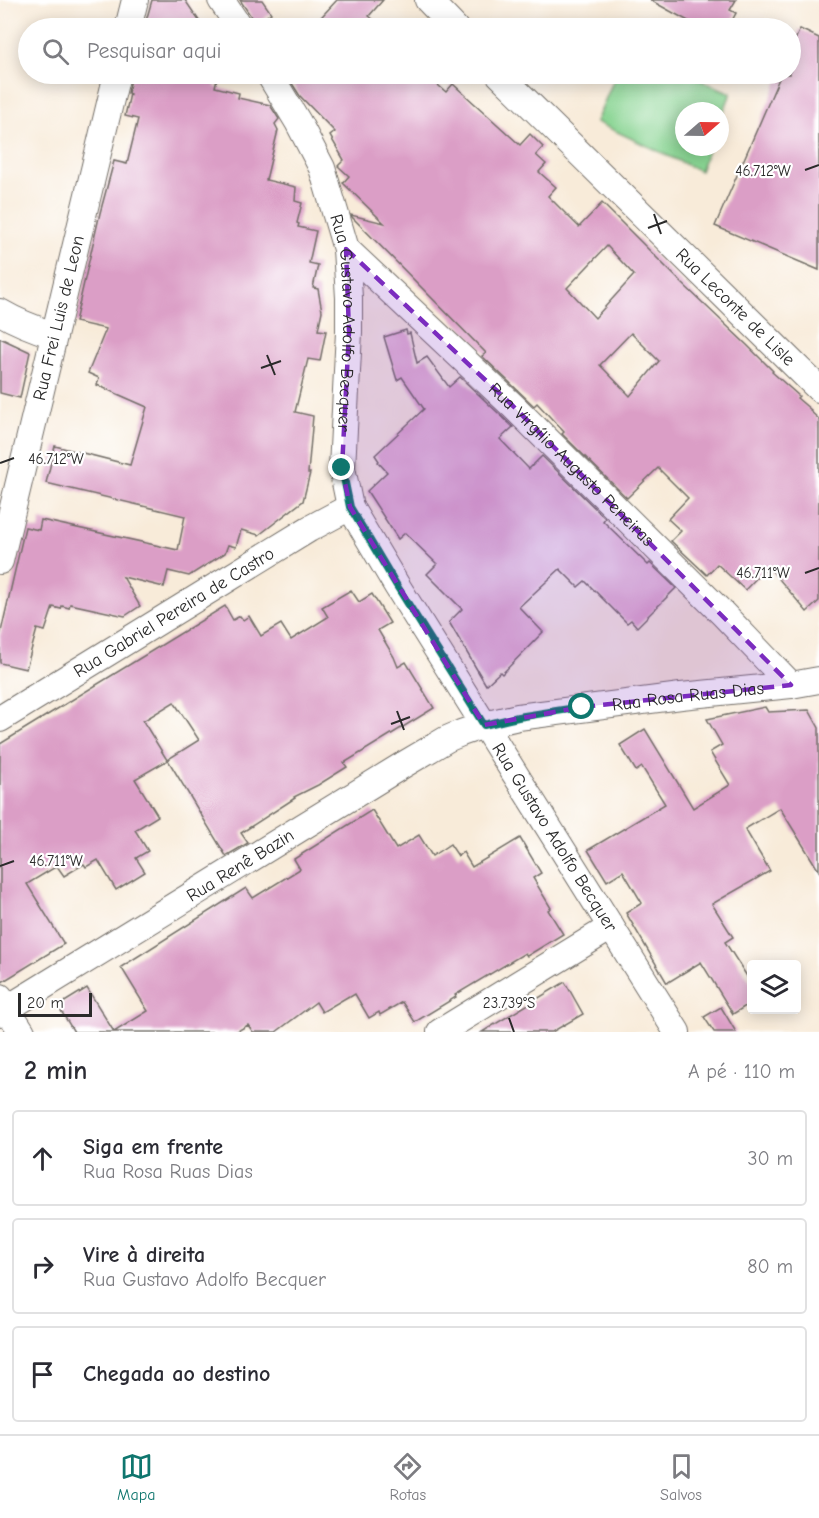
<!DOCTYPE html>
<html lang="pt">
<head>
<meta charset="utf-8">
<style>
  :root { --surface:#fff; --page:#f2f2f3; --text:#2b2b33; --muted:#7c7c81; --line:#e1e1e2; --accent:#0f766e }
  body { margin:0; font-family:"Comic Neue",sans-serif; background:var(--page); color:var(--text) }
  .controls { position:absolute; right:18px; bottom:18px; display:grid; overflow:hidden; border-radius:6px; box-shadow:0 3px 15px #0003 }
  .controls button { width:54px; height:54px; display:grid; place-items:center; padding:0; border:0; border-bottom:2px solid var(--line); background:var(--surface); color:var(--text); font:30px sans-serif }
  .compass { position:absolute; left:675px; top:102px; width:54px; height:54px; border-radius:50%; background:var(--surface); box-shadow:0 3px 15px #0003; rotate:70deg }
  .scale { position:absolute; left:18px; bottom:15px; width:74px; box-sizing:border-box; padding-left:6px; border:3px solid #2b2b2b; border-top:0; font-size:16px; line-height:21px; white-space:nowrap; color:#2b2b2b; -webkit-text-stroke:4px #fff; paint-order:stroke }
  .stop { position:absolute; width:18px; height:18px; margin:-14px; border:4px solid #0f766e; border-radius:50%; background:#fff }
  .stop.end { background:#0f766e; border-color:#fff; box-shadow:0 2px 6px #0008 }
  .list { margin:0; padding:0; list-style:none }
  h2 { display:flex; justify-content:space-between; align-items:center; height:78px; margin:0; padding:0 24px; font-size:26px }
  h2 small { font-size:20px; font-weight:400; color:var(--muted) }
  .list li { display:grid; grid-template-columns:39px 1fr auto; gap:18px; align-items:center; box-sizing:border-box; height:96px; margin:0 12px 12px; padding:0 12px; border:2px solid var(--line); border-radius:6px }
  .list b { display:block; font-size:22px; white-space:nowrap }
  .list p { margin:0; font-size:20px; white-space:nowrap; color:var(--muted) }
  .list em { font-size:20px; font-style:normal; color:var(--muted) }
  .icon { flex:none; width:33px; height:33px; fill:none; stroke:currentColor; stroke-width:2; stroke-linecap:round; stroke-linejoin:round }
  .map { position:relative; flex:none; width:819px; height:1032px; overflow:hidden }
  .search { position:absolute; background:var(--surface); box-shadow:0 3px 15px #0003; left:18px; right:18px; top:18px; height:66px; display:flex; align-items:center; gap:15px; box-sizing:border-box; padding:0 21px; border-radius:33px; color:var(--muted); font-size:22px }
  .sheet { height:402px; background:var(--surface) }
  nav { display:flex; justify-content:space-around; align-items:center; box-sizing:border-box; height:84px; border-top:2px solid var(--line); background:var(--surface); font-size:16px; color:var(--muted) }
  nav a { display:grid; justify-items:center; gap:3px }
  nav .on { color:var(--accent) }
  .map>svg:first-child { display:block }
  .green { fill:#88d492; stroke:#5a805e; stroke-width:1.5 }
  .building { fill:#db9ec6; fill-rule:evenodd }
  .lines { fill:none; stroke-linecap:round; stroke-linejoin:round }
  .minor-casing { stroke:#736e68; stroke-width:28 }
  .minor { stroke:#fff; stroke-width:26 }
  .route { stroke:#0f766e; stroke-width:8 }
  .marked { fill:#7b2cbf; fill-opacity:0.2; stroke:#7b2cbf; stroke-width:4.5; stroke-dasharray:12 8; stroke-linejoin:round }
  .ticks { fill:none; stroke:#2b2b2b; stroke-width:2 }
  .labels { text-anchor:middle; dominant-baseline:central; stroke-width:4.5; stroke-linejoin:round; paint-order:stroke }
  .street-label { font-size:18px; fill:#2b2b2b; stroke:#fff }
  .ticks-label { font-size:15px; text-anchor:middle; fill:#2b2b2b; stroke:#fff; stroke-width:4.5; stroke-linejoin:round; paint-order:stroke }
</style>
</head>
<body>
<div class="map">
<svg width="819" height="1032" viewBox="0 0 819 1032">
  <rect width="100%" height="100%" fill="#fff"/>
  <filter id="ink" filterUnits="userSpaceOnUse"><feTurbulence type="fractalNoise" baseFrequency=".0167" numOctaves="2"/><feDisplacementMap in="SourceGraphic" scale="12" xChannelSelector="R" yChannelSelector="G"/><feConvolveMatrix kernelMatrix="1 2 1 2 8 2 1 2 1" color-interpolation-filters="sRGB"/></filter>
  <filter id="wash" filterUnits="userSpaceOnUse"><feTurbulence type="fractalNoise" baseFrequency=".008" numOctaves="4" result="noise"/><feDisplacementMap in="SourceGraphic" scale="24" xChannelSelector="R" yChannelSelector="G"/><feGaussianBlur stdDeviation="1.35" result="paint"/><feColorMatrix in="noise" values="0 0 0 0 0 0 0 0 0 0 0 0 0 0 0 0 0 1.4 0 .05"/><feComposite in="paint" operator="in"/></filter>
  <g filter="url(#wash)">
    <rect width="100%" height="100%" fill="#f8ebd9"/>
    <!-- green -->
    <path class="green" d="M616,74H686L731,93L720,121V111H684V147H709L700,171L596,122Z"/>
    <g id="blocks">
      <!-- building -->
      <g class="building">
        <path d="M152,0H185L204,28H144Z"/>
        <path d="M240,0H262L271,13L256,24Z"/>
        <path d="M337,0H383L369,16L384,28H311Z"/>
        <path d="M650,0H736L730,10L736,13L728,28H701Z"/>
        <path d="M800,29L819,38V270L715,226L781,74H790V51Z"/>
        <path d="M132,74H218L215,87L239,93L238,98L270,105L279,119L275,124L278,130L266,180L296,187L295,201L302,203L297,223L299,224L298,227L316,231L309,263L318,265L313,288L318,289L322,311L318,330L326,331L320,361L308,359L295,412L313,416L308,473H310L303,501L259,535L241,530L236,547L228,545L225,553L189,576L168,571L164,587L123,577L140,606L125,616L70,604L69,608L62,606L61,609L53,607L45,631L37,629L26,669L0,663V636L25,527L39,530L41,520L178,550L185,516L46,483L55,446L130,465L147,407L97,385L99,378L88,373L106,329L75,322L100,213L114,161L127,164L138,119L125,116L130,94L128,93Z"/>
        <path d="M286,74H425L446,92L453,84L520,145L530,134L543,147L536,155L546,164L539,172L556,187L548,196L579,227L602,203L683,284L747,345L773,371L772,372L799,396L797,398L811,410L810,411L819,419V601L807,612L768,566L745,590L717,564L707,575L671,541L681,531L668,519L688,498L658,468L627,498L562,434L564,432L537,403L534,406L482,356L486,353L352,217L351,215L384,223L343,183L349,176L338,166L344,160L330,136L335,132L300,96ZM607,246L634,275L595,318L567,288ZM631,333L659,361L630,396L600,365Z"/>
        <path d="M406,330L407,334L410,333L417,363L427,357L449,387L460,377L513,427L500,439L529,469L542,456L605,518L603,521L648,565L650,563L676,588L637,627L631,620L627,623L585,581L578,587L560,569L519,607L543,632L502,674L500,672L486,685L449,622L462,609L427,574L437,564L405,533L398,539L367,491L387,472L378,462L379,461L375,455L424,409L402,377L397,380L384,337Z"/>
        <path d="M0,338L30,352L20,398L0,393Z"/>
        <path d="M351,590L359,602L372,594L390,623L378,630L394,657L398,667L406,662L434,708L344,763L347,767L318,785L294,797L295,798L241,833L248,843L226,856L168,760L135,779L158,816L135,830L148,851L136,858L145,872L116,890L98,860L86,867L84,864L64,876L57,866L27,884L64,944L2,982H0V744L225,606L233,620L240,616L243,620L249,616L261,636L281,624L291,640L328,617L322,607ZM174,702L199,740L167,760L143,721Z"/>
        <path d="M765,707L768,712L809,710L819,728V871L780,808L745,829L770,871L712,904L733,937L725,942L752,984V1002L733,1014L701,962L667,983L626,913L642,903L623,871L607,881L588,850L665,804L642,767L636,771L620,745L645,729L693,808L730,785L710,752L722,745L707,719Z"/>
        <path d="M372,810L396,849L419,835L432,856L450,844L458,856L463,852L472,867L520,838L541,873L533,878L551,908L548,910L563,934L527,956L525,953L455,995L456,997L415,1022L402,1002L380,1015L379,1012L369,1018L355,994L350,997L349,996L322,1012L316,1002L276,1032H253L248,1025L236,1032H74L58,1006L87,988L114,1032L148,1011L121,967L246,888L253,898L300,869L294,859Z"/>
        <path d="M565,982L583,1014L552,1032H482Z"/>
        <path d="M721,1007L736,1032H714L704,1017Z"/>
      </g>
    </g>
  </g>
  <g filter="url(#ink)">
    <use href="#blocks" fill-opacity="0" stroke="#736e68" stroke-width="1.5"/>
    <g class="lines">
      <!-- minor casing -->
      <g class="minor-casing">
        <g id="minor">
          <path d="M221,0L240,28"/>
          <path d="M428,0L455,28"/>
          <path d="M128,28L135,0"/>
          <path id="s1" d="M269,74L298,122L322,168L346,249L349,298V332L342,468L350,507L397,586L677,1032"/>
          <path id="s2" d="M499,74L819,389"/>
          <path id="s3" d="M346,249L513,406L723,614L791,685"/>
          <path d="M0,312C17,322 35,329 54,335"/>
          <path id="s4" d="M0,561L117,74"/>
          <path id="s5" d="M0,719L309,529L350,507"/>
          <path d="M0,997L22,1032"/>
          <path id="s6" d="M0,1013L403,765L447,739L461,733L484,725L518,717L681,696L791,685L819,680"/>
          <path d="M440,1032L611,927"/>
        </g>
      </g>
      <!-- minor -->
      <use href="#minor" class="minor"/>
    </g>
  </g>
  <g class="lines" filter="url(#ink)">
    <!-- route -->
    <path class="route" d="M342,468L350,507L397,586L484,725L518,717L582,707"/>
  </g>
  <!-- marked area -->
  <path class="marked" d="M346,249L513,406L791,685L582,707L484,725L350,507L342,468L349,332Z"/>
  <!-- ticks -->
  <path class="ticks" d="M805,170L819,165M654,214L661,234M648,228L667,221M267,355L275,375M261,368L281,361M0,463L14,458M805,573L819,568M397,711L404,730M391,724L410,717M0,866L14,861M509,1018L514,1032"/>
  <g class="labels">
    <!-- street labels -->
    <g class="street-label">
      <text stroke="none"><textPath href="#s2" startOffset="332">Rua Leconte de Lisle</textPath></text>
      <text stroke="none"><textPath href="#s4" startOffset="250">Rua Frei Luis de Leon</textPath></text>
      <text stroke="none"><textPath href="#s1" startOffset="266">Rua Gustavo Adolfo Becquer</textPath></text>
      <text stroke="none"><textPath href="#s3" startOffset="312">Rua Virgílio Augusto Peneiras</textPath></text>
      <text stroke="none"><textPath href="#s5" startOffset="204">Rua Gabriel Pereira de Castro</textPath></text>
      <text stroke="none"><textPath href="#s6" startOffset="770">Rua Rosa Ruas Dias</textPath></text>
      <text stroke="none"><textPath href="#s1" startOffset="840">Rua Gustavo Adolfo Becquer</textPath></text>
      <text stroke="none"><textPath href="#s6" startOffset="282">Rua Renê Bazin</textPath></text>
    </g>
  </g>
  <g class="ticks-label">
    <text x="763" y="176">46.712°W</text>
    <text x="56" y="464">46.712°W</text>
    <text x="763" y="578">46.711°W</text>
    <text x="56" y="866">46.711°W</text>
    <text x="509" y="1008">23.739°S</text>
  </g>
</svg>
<div class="controls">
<button><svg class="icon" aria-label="layers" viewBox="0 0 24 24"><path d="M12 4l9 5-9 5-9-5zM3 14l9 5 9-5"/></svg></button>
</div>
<svg class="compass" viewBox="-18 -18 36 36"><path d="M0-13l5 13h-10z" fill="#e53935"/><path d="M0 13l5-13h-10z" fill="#7c7c81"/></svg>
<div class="scale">20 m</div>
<div class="stop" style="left:582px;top:707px"></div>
<div class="stop end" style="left:342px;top:468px"></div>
<div class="search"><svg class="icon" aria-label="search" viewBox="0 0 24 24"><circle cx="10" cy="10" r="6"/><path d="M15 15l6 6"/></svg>Pesquisar aqui</div>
</div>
<section class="sheet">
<h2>2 min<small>A pé · 110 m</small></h2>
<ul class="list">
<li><svg class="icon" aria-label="ahead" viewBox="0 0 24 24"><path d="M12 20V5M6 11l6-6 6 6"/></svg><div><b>Siga em frente</b><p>Rua Rosa Ruas Dias</p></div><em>30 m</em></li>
<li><svg class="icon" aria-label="right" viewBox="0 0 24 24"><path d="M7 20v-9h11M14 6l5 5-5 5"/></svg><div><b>Vire à direita</b><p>Rua Gustavo Adolfo Becquer</p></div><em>80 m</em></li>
<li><svg class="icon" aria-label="arrive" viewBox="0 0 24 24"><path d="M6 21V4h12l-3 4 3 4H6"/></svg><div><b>Chegada ao destino</b></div></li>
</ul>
</section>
<nav>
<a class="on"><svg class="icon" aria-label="map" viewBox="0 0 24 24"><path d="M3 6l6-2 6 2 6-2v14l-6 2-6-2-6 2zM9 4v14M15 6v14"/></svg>Mapa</a>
<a><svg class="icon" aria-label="directions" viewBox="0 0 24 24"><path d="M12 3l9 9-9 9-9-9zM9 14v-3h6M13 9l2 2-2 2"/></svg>Rotas</a>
<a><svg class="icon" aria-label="saved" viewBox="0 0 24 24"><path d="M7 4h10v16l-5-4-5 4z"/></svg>Salvos</a>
</nav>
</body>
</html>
